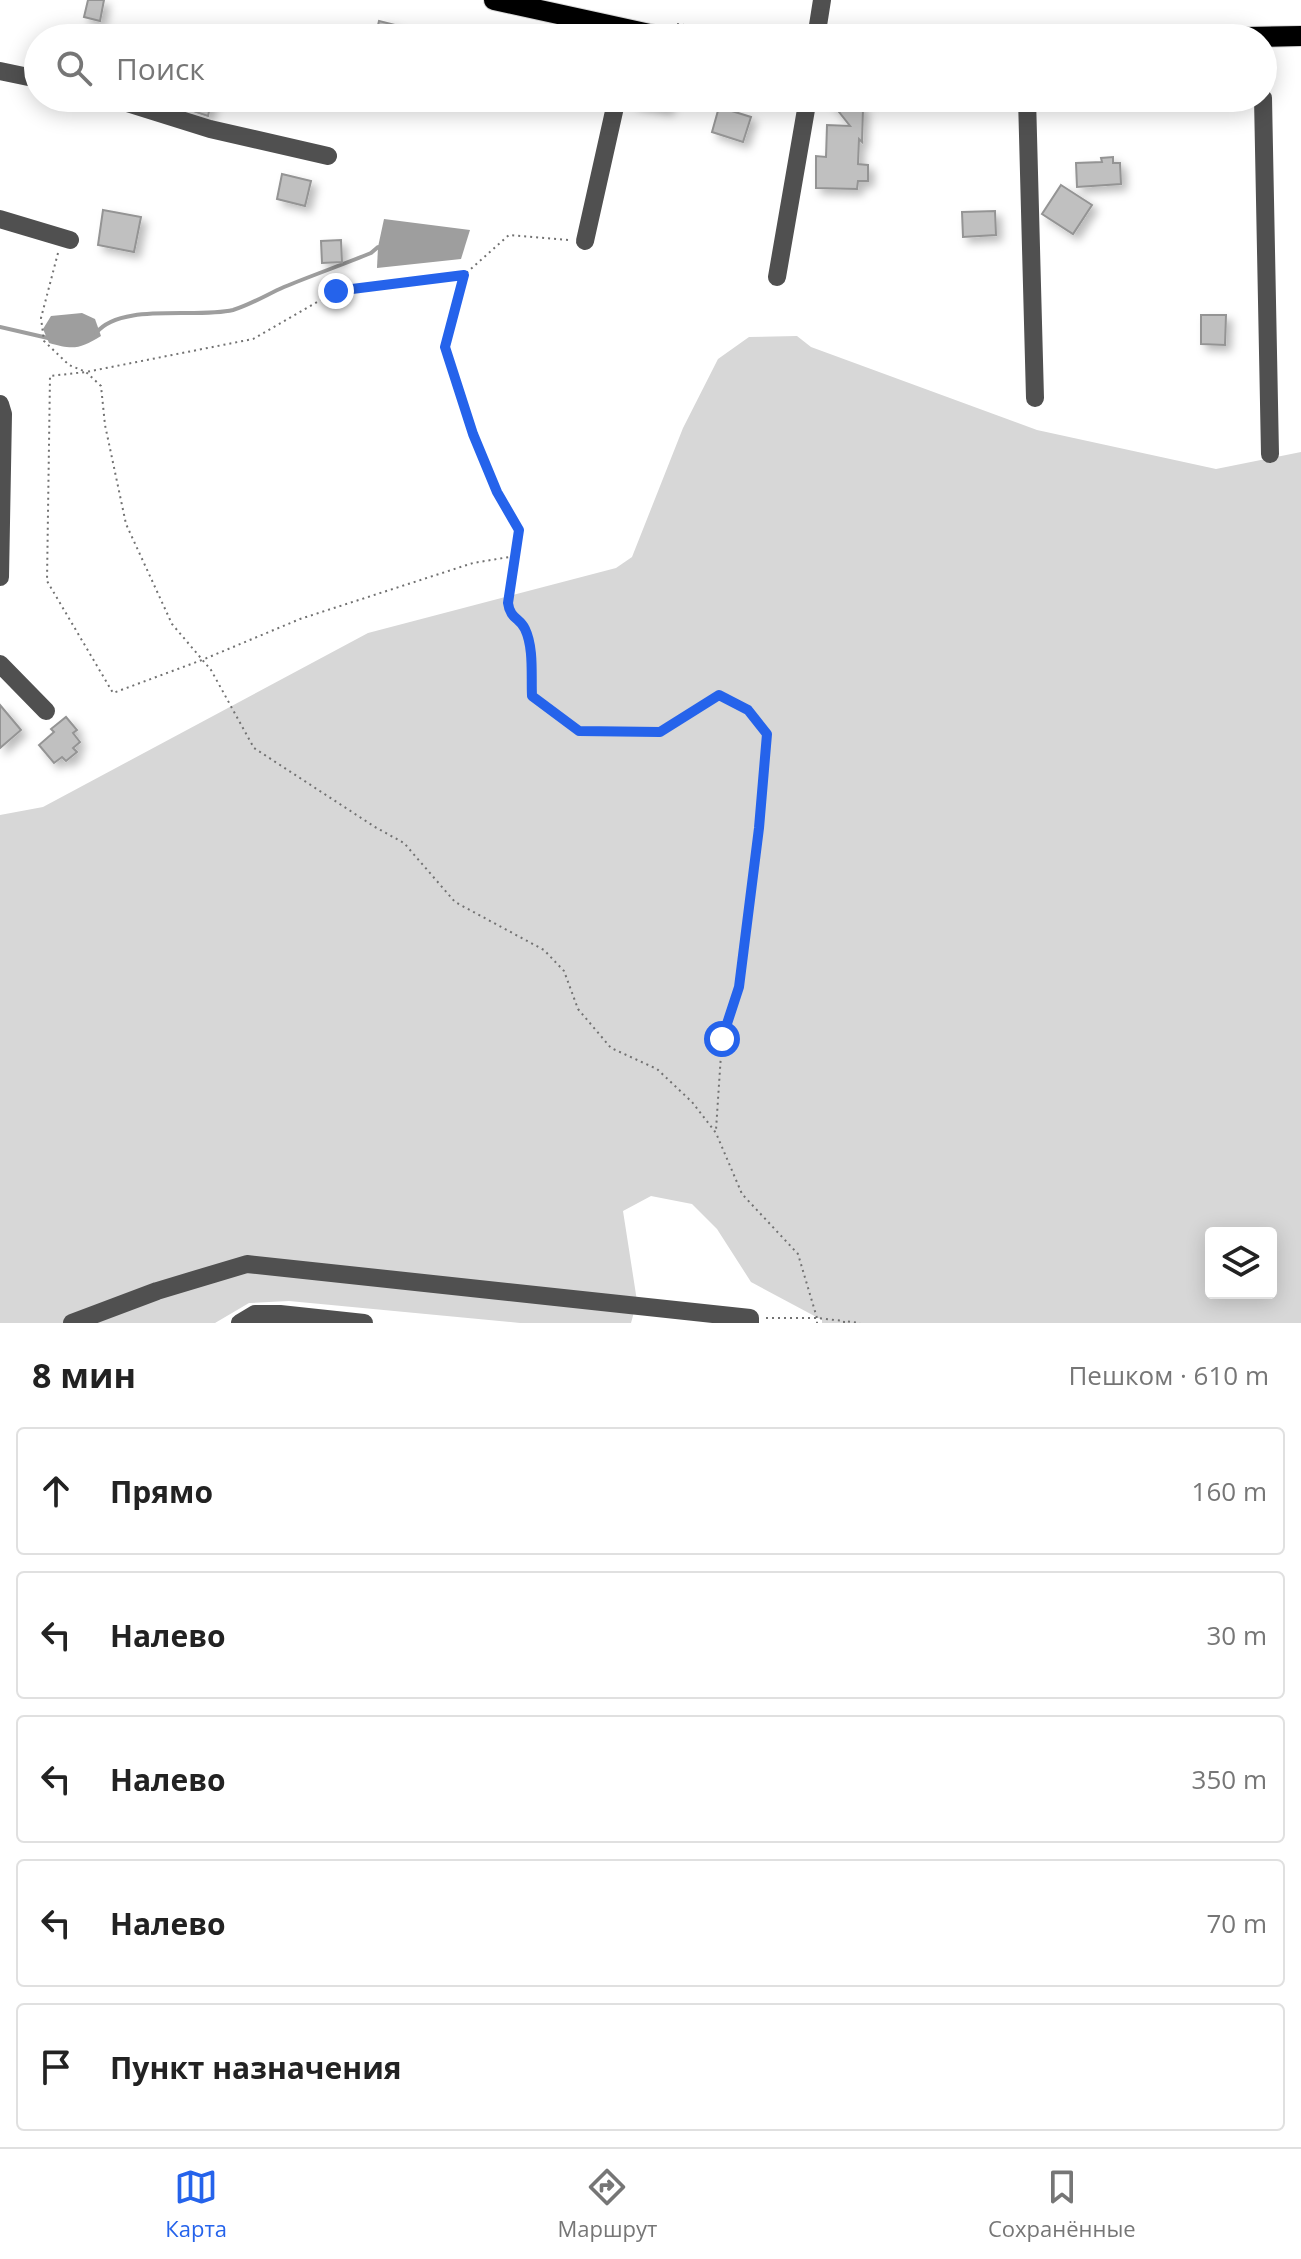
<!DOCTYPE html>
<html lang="ru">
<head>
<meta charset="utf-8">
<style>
  :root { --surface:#fff; --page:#f6f6f6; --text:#222; --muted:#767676; --line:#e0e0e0; --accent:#2563eb }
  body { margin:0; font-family:"Open Sans",sans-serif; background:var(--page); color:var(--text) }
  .controls { position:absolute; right:24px; bottom:24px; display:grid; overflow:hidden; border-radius:8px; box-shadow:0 4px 20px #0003 }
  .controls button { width:72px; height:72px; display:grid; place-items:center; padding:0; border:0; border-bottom:2px solid var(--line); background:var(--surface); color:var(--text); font:40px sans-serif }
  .stop { position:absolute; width:24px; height:24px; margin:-18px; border:6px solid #2563eb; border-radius:50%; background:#fff }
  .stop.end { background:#2563eb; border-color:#fff; box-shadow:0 2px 8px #0008 }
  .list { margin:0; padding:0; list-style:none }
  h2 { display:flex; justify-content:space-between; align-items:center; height:104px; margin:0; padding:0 32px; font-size:34px }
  h2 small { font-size:26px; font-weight:400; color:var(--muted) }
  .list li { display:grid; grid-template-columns:52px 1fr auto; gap:24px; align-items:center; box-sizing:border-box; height:128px; margin:0 16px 16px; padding:0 16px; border:2px solid var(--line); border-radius:8px }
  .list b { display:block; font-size:30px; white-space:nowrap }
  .list em { font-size:26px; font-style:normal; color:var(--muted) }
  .icon { flex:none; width:44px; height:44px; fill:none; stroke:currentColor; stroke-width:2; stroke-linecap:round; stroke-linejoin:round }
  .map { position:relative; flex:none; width:1301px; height:1323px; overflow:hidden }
  .search { position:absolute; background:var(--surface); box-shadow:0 4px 20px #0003; left:24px; right:24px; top:24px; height:88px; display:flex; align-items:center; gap:20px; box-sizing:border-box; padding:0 28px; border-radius:44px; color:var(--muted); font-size:30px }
  .sheet { height:824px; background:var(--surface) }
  nav { display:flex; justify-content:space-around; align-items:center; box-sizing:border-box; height:112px; border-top:2px solid var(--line); background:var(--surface); font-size:22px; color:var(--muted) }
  nav a { display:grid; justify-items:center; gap:4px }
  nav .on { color:var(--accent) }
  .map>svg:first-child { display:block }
  .green { fill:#d7d7d7; fill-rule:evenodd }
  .water { fill:#9e9e9e }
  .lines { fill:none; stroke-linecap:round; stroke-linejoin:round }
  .stream { stroke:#9e9e9e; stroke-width:4 }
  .building { fill:#c0c0c0; stroke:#949494; stroke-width:2; filter:url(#shadow) }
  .major-casing { stroke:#dbdbdb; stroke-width:22 }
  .path { stroke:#727272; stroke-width:2; stroke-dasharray:2 4; stroke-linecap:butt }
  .minor { stroke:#505050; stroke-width:18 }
  .major { stroke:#000; stroke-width:20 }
  .route { stroke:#2563eb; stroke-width:10 }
</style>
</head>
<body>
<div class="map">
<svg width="1301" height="1323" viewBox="0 0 1301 1323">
  <defs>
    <filter id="shadow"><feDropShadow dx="5.5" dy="5.5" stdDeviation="4" flood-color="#0004"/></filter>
  </defs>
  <rect width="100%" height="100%" fill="#fff"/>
  <!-- green -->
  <path class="green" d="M797,336L811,347L1037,430L1216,469L1301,452V1323H822V1320L751,1282L717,1229L692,1204L651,1196L623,1211L637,1301L631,1323H520L289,1301L249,1303L215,1323H0V815L43,807L368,633L616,568L632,557L683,428L718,359L749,337ZM1211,1233H1271V1293H1211Z"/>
  <!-- water -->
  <g class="water">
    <path d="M384,219L470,230L461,259L377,268L378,247Z"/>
    <path d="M82,313L95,319L101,336C80,349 73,350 49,343L43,329L51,316Z"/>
  </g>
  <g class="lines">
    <!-- stream -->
    <g class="stream">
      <path d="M0,327L48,338"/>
      <path d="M96,333C121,302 196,319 233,310C250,305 268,294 284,287C313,275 342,265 371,253L378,247"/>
    </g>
  </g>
  <!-- building -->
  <g class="building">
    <path d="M88,0H104L100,21L84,17Z"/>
    <path d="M379,21L395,25L392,38H375Z"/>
    <path d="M173,98H212L208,116L172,104Z"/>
    <path d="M633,98H669L667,109L633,103Z"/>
    <path d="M828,98H855L863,109L862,142L859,139L858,164L868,165V181H858L857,189L816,188V156L826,157L827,125L850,126Z"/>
    <path d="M719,107L751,117L743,142L712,132Z"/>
    <path d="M1113,157V163H1120L1121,184L1077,187L1076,163L1102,162L1101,158Z"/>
    <path d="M282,174L311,181L305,206L277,199Z"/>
    <path d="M1061,185L1092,205L1073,234L1042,214Z"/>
    <path d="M103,210L141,217L134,252L98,245Z"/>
    <path d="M995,211L996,235L963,237L962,212Z"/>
    <path d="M341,240L342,262L322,263L321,241Z"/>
    <path d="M1201,315H1226L1225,345L1201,344Z"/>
    <path d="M0,705L21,730L0,748Z"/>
    <path d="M66,717L77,730L73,733L80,742L73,748L77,752L66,761L62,757L54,763L39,745L54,732L51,729Z"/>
  </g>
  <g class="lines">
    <!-- major casing -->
    <g class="major-casing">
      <g id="major">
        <path d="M494,0L668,38"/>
        <path d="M1202,38L1301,36"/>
      </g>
    </g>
    <!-- path -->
    <g class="path">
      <path d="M677,24L740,33L802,32"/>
      <path d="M568,240L509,235L464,275L445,347L473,434L497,492L519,530L508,603L509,613L525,628L530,652L532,696L579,731L660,732L719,695L748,710L767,734L759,828L739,987L722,1039L716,1130"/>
      <path d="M58,253L41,318L44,341L69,365L86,372L101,386L105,425L126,524L172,624L211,670L254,748L375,827L404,843L455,902L544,950L564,971L578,1009L611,1048L657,1069L692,1102L716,1133L742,1194L798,1254L817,1318V1323"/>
      <path d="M463,275L336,291L253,339L86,372L50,376L47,581L113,693L202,660L300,619L473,563L515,556"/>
      <path d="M766,1318H817L844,1321"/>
      <path d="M844,1323V1321L860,1323"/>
    </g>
    <!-- minor -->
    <g class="minor">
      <path d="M816,38L822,0"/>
      <path d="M0,71L38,79"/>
      <path d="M111,98L210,129L328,156"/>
      <path d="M1027,98L1035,398"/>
      <path d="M1263,98L1270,454"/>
      <path d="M0,219L70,240"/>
      <path d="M585,241L617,98"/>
      <path d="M777,277L808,98"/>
      <path d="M0,404L3,414L0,577"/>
      <path d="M0,664L46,711"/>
      <path d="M72,1323L157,1291L247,1264L750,1318V1323"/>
      <path d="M240,1323L255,1314H280L364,1323"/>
    </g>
    <!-- major -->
    <use href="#major" class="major"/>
  </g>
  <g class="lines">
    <!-- route -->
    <path class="route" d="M336,291L464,275L445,347L473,434L497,492L519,530L508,603C510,619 520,618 525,629C534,648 531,675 532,696L579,731L660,732L719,695L748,710L767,734L759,828L739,987L722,1039"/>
  </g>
</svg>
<div class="controls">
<button><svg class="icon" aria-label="layers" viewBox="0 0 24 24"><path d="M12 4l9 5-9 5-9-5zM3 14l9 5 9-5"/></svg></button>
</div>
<div class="stop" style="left:722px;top:1039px"></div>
<div class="stop end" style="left:336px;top:291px"></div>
<div class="search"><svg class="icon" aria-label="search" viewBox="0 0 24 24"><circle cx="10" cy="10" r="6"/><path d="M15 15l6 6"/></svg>Поиск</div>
</div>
<section class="sheet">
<h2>8 мин<small>Пешком · 610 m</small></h2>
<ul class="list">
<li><svg class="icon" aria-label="ahead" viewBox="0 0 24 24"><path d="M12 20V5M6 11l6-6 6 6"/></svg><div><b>Прямо</b></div><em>160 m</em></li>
<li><svg class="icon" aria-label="left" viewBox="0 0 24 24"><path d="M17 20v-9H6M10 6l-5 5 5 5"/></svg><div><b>Налево</b></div><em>30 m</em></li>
<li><svg class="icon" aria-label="left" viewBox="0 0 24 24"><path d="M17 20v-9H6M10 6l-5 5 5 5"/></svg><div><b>Налево</b></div><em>350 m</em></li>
<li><svg class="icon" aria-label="left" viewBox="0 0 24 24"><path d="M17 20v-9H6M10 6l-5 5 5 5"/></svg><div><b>Налево</b></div><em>70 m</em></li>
<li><svg class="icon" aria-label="arrive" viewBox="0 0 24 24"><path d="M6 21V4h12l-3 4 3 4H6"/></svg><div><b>Пункт назначения</b></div></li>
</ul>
</section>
<nav>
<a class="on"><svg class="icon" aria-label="map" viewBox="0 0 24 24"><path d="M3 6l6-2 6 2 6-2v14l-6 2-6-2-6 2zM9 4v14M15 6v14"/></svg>Карта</a>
<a><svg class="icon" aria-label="directions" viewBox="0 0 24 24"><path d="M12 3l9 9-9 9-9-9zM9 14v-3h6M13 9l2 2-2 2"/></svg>Маршрут</a>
<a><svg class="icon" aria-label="saved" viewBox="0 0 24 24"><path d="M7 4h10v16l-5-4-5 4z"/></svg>Сохранённые</a>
</nav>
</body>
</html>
